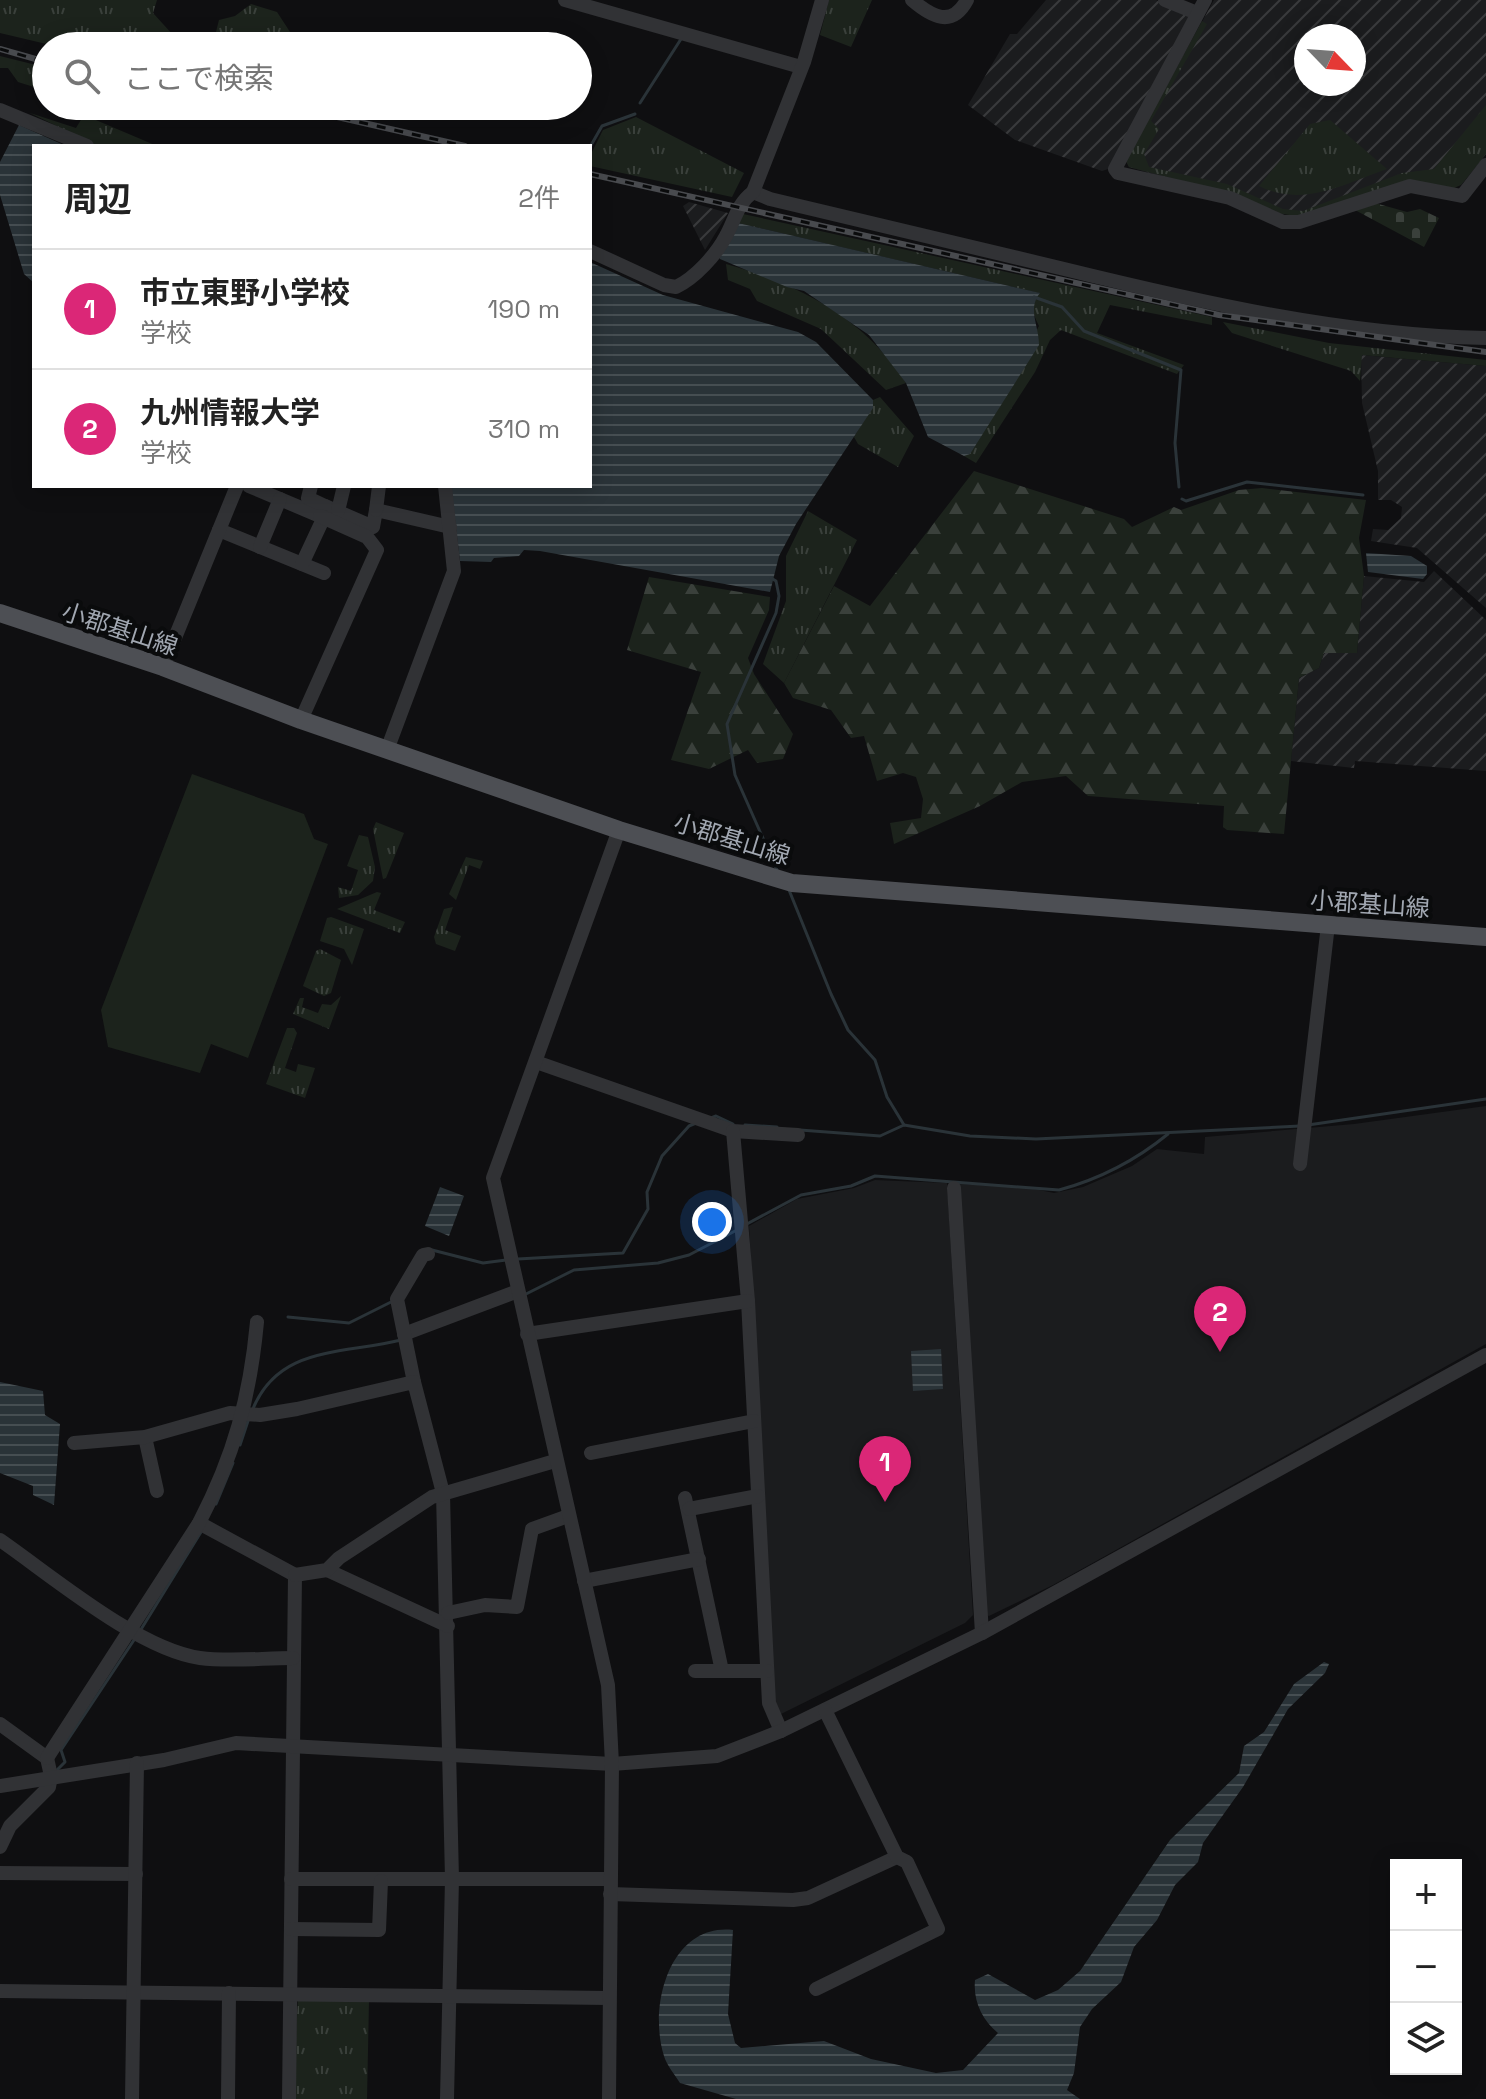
<!DOCTYPE html>
<html lang="ja">
<head>
<meta charset="utf-8">
<style>
  :root { --surface:#fff; --page:#f6f6f6; --text:#222; --muted:#767676; --line:#e0e0e0; --accent:#db2777 }
  body { margin:0; font-family:"Space Grotesk","Noto Sans JP",sans-serif; background:var(--page); color:var(--text) }
  .controls { position:absolute; right:24px; bottom:24px; display:grid; overflow:hidden; border-radius:0px; box-shadow:0 4px 20px #0003 }
  .controls button { width:72px; height:72px; display:grid; place-items:center; padding:0; border:0; border-bottom:2px solid var(--line); background:var(--surface); color:var(--text); font:40px sans-serif }
  .compass { position:absolute; left:1294px; top:24px; width:72px; height:72px; border-radius:50%; background:var(--surface); box-shadow:0 4px 20px #0003; rotate:115deg }
  .you { position:absolute; left:712px; top:1222px; width:28px; height:28px; margin:-20px; border:6px solid #fff; border-radius:50%; background:#1a73e8; box-shadow:0 0 0 12px #1a73e833 }
  .badge { display:grid; place-items:center; width:52px; height:52px; border-radius:50%; background:var(--accent); color:#fff; font-size:26px; font-weight:700 }
  .pin { position:absolute; translate:-50% -66px; filter:drop-shadow(0 2px 4px #0008) }
  .pin::after { content:''; position:absolute; top:42px; width:28px; height:24px; background:inherit; clip-path:polygon(0 0,100% 0,50% 100%) }
  .list { margin:0; padding:0; list-style:none }
  h2 { display:flex; justify-content:space-between; align-items:center; height:104px; margin:0; padding:0 32px; font-size:34px }
  h2 small { font-size:26px; font-weight:400; color:var(--muted) }
  .list li { display:grid; grid-template-columns:52px 1fr auto; gap:24px; align-items:center; box-sizing:border-box; height:120px; padding:0 32px; border-top:2px solid var(--line) }
  .list b { display:block; font-size:30px; white-space:nowrap }
  .list p { margin:0; font-size:26px; white-space:nowrap; color:var(--muted) }
  .list em { font-size:26px; font-style:normal; color:var(--muted) }
  .icon { flex:none; width:44px; height:44px; fill:none; stroke:currentColor; stroke-width:2; stroke-linecap:round; stroke-linejoin:round }
  .map { position:relative; flex:none; width:1486px; height:2099px; overflow:hidden }
  .search { position:absolute; background:var(--surface); box-shadow:0 4px 20px #0003; left:32px; top:32px; width:560px; height:88px; display:flex; align-items:center; gap:20px; box-sizing:border-box; padding:0 28px; border-radius:44px; color:var(--muted); font-size:30px }
  .panel { position:absolute; background:var(--surface); box-shadow:0 4px 20px #0003; left:32px; top:144px; width:560px; height:344px; border-radius:0px }
  .map>svg:first-child { display:block }
  .built { fill:#1b1c1e }
  .industrial { fill:url(#industrial-furrows); fill-rule:evenodd }
  .grass { fill:url(#grass-tufts) }
  .forest { fill:url(#forest-firs) }
  .cemetery { fill:url(#cemetery-stones) }
  .pitch { fill:#1c231c }
  .water { fill:url(#water-rules) }
  .lines { fill:none; stroke-linecap:round; stroke-linejoin:round }
  .stream { stroke:#2a3338; stroke-width:3 }
  .minor { stroke:#313235; stroke-width:14 }
  .major { stroke:#4d4f54; stroke-width:18 }
  .rail-casing { stroke:#484a4e; stroke-width:6 }
  .rail { stroke:#0a0b0c; stroke-width:3; stroke-dasharray:9; stroke-linecap:butt }
  .labels { text-anchor:middle; dominant-baseline:central; stroke-width:8; stroke-linejoin:round; paint-order:stroke }
  .street-label { font-size:24px; fill:#a1a7b1; stroke:#0a0b0c }
</style>
</head>
<body>
<div class="map">
<svg width="1486" height="2099" viewBox="0 0 1486 2099">
  <defs>
    <pattern id="industrial-furrows" width="10" height="10" patternUnits="userSpaceOnUse" patternTransform="scale(2)"><rect width="10" height="10" fill="#1b1c1e"/><path d="M-1 1l2-2M0 10L10 0M9 11l2-2" fill="none" stroke="#393a3c"/></pattern>
    <pattern id="grass-tufts" width="24" height="20" patternUnits="userSpaceOnUse" patternTransform="scale(2)"><rect width="24" height="20" fill="#1c231c"/><path d="M3 7l-1-3M5 7V3M7 7l1-3M15 17l-1-3M17 17v-4M19 17l1-3" fill="none" stroke="#3a403b"/></pattern>
    <pattern id="forest-firs" width="22" height="20" patternUnits="userSpaceOnUse" patternTransform="scale(2)"><rect width="22" height="20" fill="#1c231c"/><path d="M5 1l3.5 6h-7zM16 11l3.5 6h-7z" fill="#3a403b"/></pattern>
    <pattern id="cemetery-stones" width="16" height="16" patternUnits="userSpaceOnUse" patternTransform="scale(2)"><rect width="16" height="16" fill="#1c231c"/><path d="M2 7V4a2 2 0 0 1 4 0v3zM10 15v-3a2 2 0 0 1 4 0v3z" fill="#3a403b"/></pattern>
    <pattern id="water-rules" width="6" height="5" patternUnits="userSpaceOnUse" patternTransform="scale(2)"><rect width="6" height="5" fill="#2a3338"/><path d="M0 2.5h6" fill="none" stroke="#464e52"/></pattern>
  </defs>
  <rect width="100%" height="100%" fill="#0f0f11"/>
  <!-- built -->
  <g class="built">
    <path d="M1486,1106V1344L1053,1585L989,1616L984,1614L959,1184L1025,1187L1054,1193L1083,1187L1132,1166L1157,1149L1204,1154L1205,1137L1354,1124Z"/>
    <path d="M875,1180L947,1183L973,1615L965,1623L781,1714L775,1703L749,1226L797,1199L854,1188Z"/>
  </g>
  <!-- industrial -->
  <g class="industrial">
    <path d="M1046,0H1156L1189,16L1108,169L1102,171L1015,140L968,105L1010,34H1017Z"/>
    <path d="M1214,0H1486V154L1461,185L1408,181L1303,217L1129,167L1126,161ZM1306,36H1354V84H1306Z"/>
    <path d="M689,202L728,213L705,250L683,206Z"/>
    <path d="M1361,355L1486,366V608L1417,548L1371,541L1373,529L1388,530L1401,518L1402,507L1391,500H1378V471L1362,403Z"/>
    <path d="M1434,571L1486,620V771L1355,761L1354,768L1291,761L1299,678L1319,668L1324,653H1357L1364,576L1424,582Z"/>
  </g>
  <!-- grass -->
  <g class="grass">
    <path d="M0,0H157L153,13L183,46H55L0,33Z"/>
    <path d="M829,0H872L851,47L820,35Z"/>
    <path d="M251,4L277,12L292,35L308,46H235L215,36L219,20L235,16Z"/>
    <path d="M1202,21L1207,24L1151,121L1159,129L1144,154L1149,167L1227,184L1283,209L1303,211L1402,173L1434,169L1486,105V154L1461,185L1452,189L1408,181L1303,217L1276,213L1232,194L1129,167L1126,161Z"/>
    <path d="M0,56L40,66L34,87L18,82L8,68H0Z"/>
    <path d="M30,113L76,128L84,115L157,146H98Z"/>
    <path d="M636,117L744,173L732,197L590,166V156L603,130Z"/>
    <path d="M1330,120L1387,169C1344,184 1303,208 1259,186L1310,124Z"/>
    <path d="M743,214L1212,317V325L1110,305L1097,333L1184,365L1177,374L1061,330L1050,340L1035,372L976,463L964,456L970,453L1039,326C1032,313 1031,305 1039,293L738,223Z"/>
    <path d="M726,264C798,284 865,318 906,383L886,390L821,329L757,301L750,289L728,280Z"/>
    <path d="M1223,322L1329,343L1486,360V366L1362,355L1360,381L1351,371L1232,333Z"/>
    <path d="M880,397L914,436L898,467L858,444L854,437L872,408L873,400Z"/>
    <path d="M808,511L857,540L784,683L763,664L786,601V556Z"/>
    <path d="M376,822L404,833L386,878L383,879L373,829Z"/>
    <path d="M359,835L368,837L375,867L373,881L358,895L339,898L338,887L351,891L358,870L347,866Z"/>
    <path d="M466,857L483,861L480,869L469,865L456,900L449,894Z"/>
    <path d="M377,892L381,893L374,910L405,922L400,933L337,909Z"/>
    <path d="M453,907L445,930L461,936L455,951L436,944L434,937L444,909Z"/>
    <path d="M331,917L364,929L352,965L344,949L320,941L327,918Z"/>
    <path d="M320,949L341,960L331,993L324,996L303,986L316,951Z"/>
    <path d="M341,996L329,1029L293,1014L300,998H304L302,1007L318,1013L322,1004L331,1005Z"/>
    <path d="M287,1028H294L297,1033L285,1068L296,1072L298,1064L315,1068L305,1098L266,1084Z"/>
    <path d="M298,1998L369,1999L367,2099H293Z"/>
  </g>
  <!-- forest -->
  <g class="forest">
    <path d="M974,471L1124,519L1132,527L1174,507L1181,510L1239,490L1262,488L1366,500L1359,538L1364,576L1357,653H1324L1319,668L1299,678L1284,834L1227,830L1223,827L1224,806L1088,796L1066,776L1022,782L980,806L894,844L890,823L921,818L923,799L916,777L903,773L877,781L864,736L851,738L831,710L793,698L784,683L834,586L870,606Z"/>
    <path d="M649,577L770,597L769,610L748,658L754,674L793,734L783,759L757,763L748,750L709,769L671,760L701,672L627,650Z"/>
  </g>
  <!-- cemetery -->
  <path class="cemetery" d="M1375,203L1407,212L1420,209L1439,218L1424,247L1355,210Z"/>
  <!-- pitch -->
  <path class="pitch" d="M192,774L304,814L314,839L328,844L248,1058L211,1044L200,1073L108,1047L101,1010Z"/>
  <!-- water -->
  <g class="water">
    <path d="M19,125L66,146H34V283L24,274L0,195V162Z"/>
    <path d="M738,223L1040,293C1027,309 1039,325 1039,345L970,454L964,456L928,437L906,383L869,335L804,291L787,287L720,259L718,255Z"/>
    <path d="M590,262L663,295L798,332L816,342L873,400V408L796,524L779,556L770,592L540,551L524,550L519,556L494,558L491,562L460,561L451,486H590Z"/>
    <path d="M1366,553L1411,556L1427,566V574L1423,579L1368,572Z"/>
    <path d="M440,1187L464,1196L449,1236L425,1226Z"/>
    <path d="M941,1349L943,1389L913,1391L911,1351Z"/>
    <path d="M0,1382L43,1391L45,1415L60,1424L54,1505L33,1495V1486L0,1473Z"/>
    <path d="M1324,1662L1329,1664L1325,1673L1288,1709L1243,1787L1203,1843L1198,1862L1175,1885L1157,1920L1134,1947L1121,1982L1092,2009L1080,2027L1074,2073L1067,2090L1080,2099H736L680,2083C675,2075 667,2066 664,2056C648,2006 670,1923 733,1930L728,2014L735,2043L741,2048L824,2041L871,2059L936,2073L963,2070L998,2033C982,2020 973,2001 975,1980L988,1974L1035,2000L1058,1990L1080,1971L1170,1840L1239,1773L1244,1746L1264,1732L1294,1684Z"/>
  </g>
  <g class="lines">
    <!-- stream -->
    <g class="stream">
      <path d="M640,103L681,39"/>
      <path d="M590,147L602,126L635,114"/>
      <path d="M1034,297L1062,307L1084,331L1181,370L1175,443L1179,487"/>
      <path d="M1182,499L1186,501L1247,482L1363,495"/>
      <path d="M771,578L776,581L779,596L776,613L727,724L735,775L777,870"/>
      <path d="M789,890L831,994L848,1030L875,1060L887,1097L904,1125"/>
      <path d="M711,1118L716,1116L733,1124"/>
      <path d="M745,1125L777,1127"/>
      <path d="M1308,1125L1486,1099"/>
      <path d="M800,1130L880,1136L904,1125L970,1136L1036,1139L1300,1126"/>
      <path d="M745,1225L801,1195L851,1186L875,1176L1059,1190C1100,1179 1135,1161 1168,1134"/>
      <path d="M432,1250L483,1263L506,1260"/>
      <path d="M518,1259L623,1253L648,1209L647,1192L662,1156L689,1126L696,1123"/>
      <path d="M524,1295L574,1270L658,1263L689,1255L735,1231"/>
      <path d="M288,1317L349,1323L391,1302"/>
      <path d="M252,1411C278,1345 341,1355 401,1340"/>
      <path d="M240,1445L249,1418"/>
      <path d="M216,1504L233,1463"/>
      <path d="M140,1631L201,1532"/>
      <path d="M56,1771L65,1762L61,1750L136,1637"/>
    </g>
    <!-- minor -->
    <g class="minor">
      <path d="M565,0L801,67"/>
      <path d="M912,0C932,17 952,28 967,0"/>
      <path d="M1165,0L1197,13"/>
      <path d="M1205,0L1115,169L1118,173L1230,198L1283,222H1299L1410,186L1462,196L1486,165"/>
      <path d="M0,110L87,146"/>
      <path d="M753,192L770,199C866,222 963,245 1060,268C1199,302 1342,335 1486,338"/>
      <path d="M590,251L664,285L676,287C695,278 716,255 726,236C735,220 737,204 753,192L804,62L822,0"/>
      <path d="M249,486L320,516L325,506L373,527L376,510L450,527"/>
      <path d="M311,486L308,498L325,506"/>
      <path d="M376,510L379,486"/>
      <path d="M338,511L344,486"/>
      <path d="M219,530L324,573"/>
      <path d="M260,547L280,499"/>
      <path d="M302,564L324,517"/>
      <path d="M163,667L237,486"/>
      <path d="M301,720L377,550L367,537L320,516"/>
      <path d="M387,750L454,571L445,486"/>
      <path d="M536,1062L733,1131L798,1135"/>
      <path d="M733,1131L748,1301L769,1703L781,1731"/>
      <path d="M1300,1164L1328,925"/>
      <path d="M954,1188L982,1633"/>
      <path d="M404,1334L518,1291"/>
      <path d="M527,1334L748,1301"/>
      <path d="M414,1382L397,1299L423,1255L428,1254"/>
      <path d="M145,1437L157,1491"/>
      <path d="M74,1443L145,1437L230,1413L260,1415L297,1409L414,1382L443,1493L452,1879L447,2099"/>
      <path d="M591,1453L754,1421"/>
      <path d="M685,1498L722,1671"/>
      <path d="M689,1509L758,1496"/>
      <path d="M199,1523L295,1575L289,2099"/>
      <path d="M0,1540C52,1576 138,1649 200,1658C229,1662 263,1658 293,1658"/>
      <path d="M327,1570L448,1626"/>
      <path d="M295,1575L327,1570L339,1558L432,1497L555,1461"/>
      <path d="M584,1581L699,1559"/>
      <path d="M448,1613L485,1605L517,1607L532,1529L568,1516"/>
      <path d="M695,1671H767"/>
      <path d="M0,1724L47,1758L51,1776L49,1787L10,1826L0,1847"/>
      <path d="M47,1758L199,1523C234,1456 250,1397 257,1322"/>
      <path d="M0,1786L164,1760L236,1743L612,1764L717,1756L781,1731L982,1633L1486,1355"/>
      <path d="M0,1873L136,1874"/>
      <path d="M291,1879H610"/>
      <path d="M610,1894L793,1900L808,1898L897,1857"/>
      <path d="M291,1929L379,1930L381,1881"/>
      <path d="M816,1989L938,1929L907,1862L897,1857L825,1710"/>
      <path d="M0,1991L608,1998"/>
      <path d="M132,2099L137,1763"/>
      <path d="M228,2099L229,1993"/>
      <path d="M609,2099L612,1764L608,1685L493,1178L619,830"/>
    </g>
    <!-- major -->
    <path class="major" d="M0,613L163,667L301,720L619,830L792,883L1486,937"/>
    <!-- rail casing -->
    <g class="rail-casing">
      <g id="rail">
        <path d="M0,49L46,62"/>
        <path d="M289,106L465,146"/>
        <path d="M590,174L1219,315L1486,352"/>
      </g>
    </g>
    <!-- rail -->
    <use href="#rail" class="rail"/>
  </g>
  <g class="labels">
    <!-- street labels -->
    <g class="street-label">
      <text transform="translate(120 629) rotate(18)">小郡基山線</text>
      <text transform="translate(732 839) rotate(17)">小郡基山線</text>
      <text transform="translate(1370 904) rotate(4)">小郡基山線</text>
    </g>
  </g>
</svg>
<div class="controls">
<button>+</button>
<button>−</button>
<button><svg class="icon" aria-label="layers" viewBox="0 0 24 24"><path d="M12 4l9 5-9 5-9-5zM3 14l9 5 9-5"/></svg></button>
</div>
<svg class="compass" viewBox="-18 -18 36 36"><path d="M0-13l5 13h-10z" fill="#e53935"/><path d="M0 13l5-13h-10z" fill="#767676"/></svg>
<div class="you"></div>
<div class="pin badge" style="left:885px;top:1502px">1</div>
<div class="pin badge" style="left:1220px;top:1352px">2</div>
<div class="search"><svg class="icon" aria-label="search" viewBox="0 0 24 24"><circle cx="10" cy="10" r="6"/><path d="M15 15l6 6"/></svg>ここで検索</div>
<section class="panel">
<h2>周辺<small>2件</small></h2>
<ul class="list">
<li><span class="badge">1</span><div><b>市立東野小学校</b><p>学校</p></div><em>190 m</em></li>
<li><span class="badge">2</span><div><b>九州情報大学</b><p>学校</p></div><em>310 m</em></li>
</ul>
</section>
</div>
</body>
</html>
